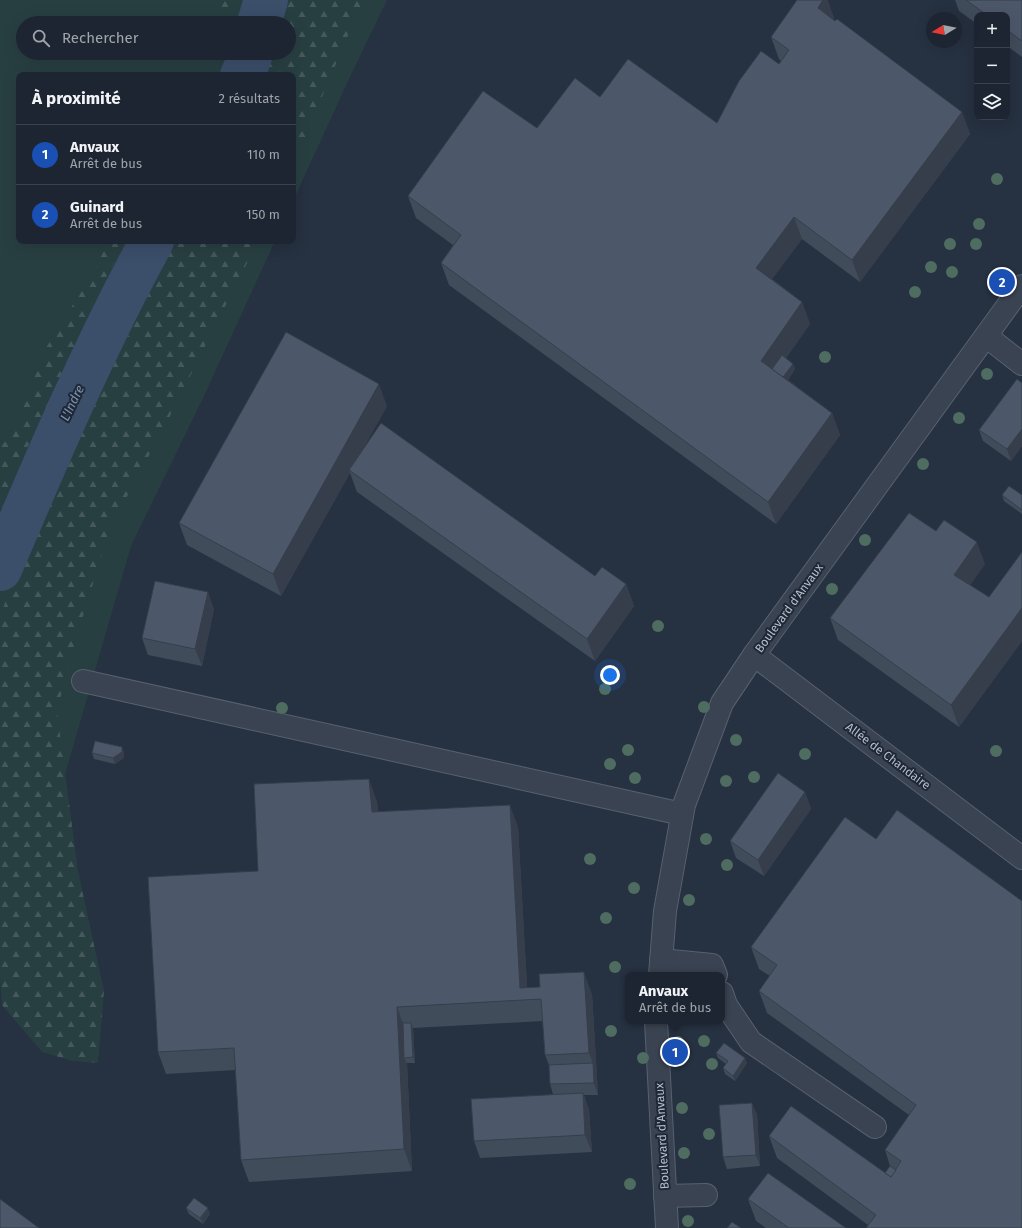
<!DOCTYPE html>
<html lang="fr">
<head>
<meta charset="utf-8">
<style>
  :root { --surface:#1c2531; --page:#252d39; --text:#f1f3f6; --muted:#a0a5ab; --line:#3a424d; --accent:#8eb6f9 }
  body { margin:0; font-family:"Fira Sans",sans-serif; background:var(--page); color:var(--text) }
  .controls { position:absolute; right:12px; top:12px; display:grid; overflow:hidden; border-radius:8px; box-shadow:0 4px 16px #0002 }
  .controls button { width:36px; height:36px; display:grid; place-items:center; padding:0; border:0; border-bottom:1px solid var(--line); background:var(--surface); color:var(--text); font:20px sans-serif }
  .compass { position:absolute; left:926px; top:12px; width:36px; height:36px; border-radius:50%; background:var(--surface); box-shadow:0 4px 16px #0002; rotate:260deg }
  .you { position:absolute; left:610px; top:675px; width:14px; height:14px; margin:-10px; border:3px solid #fff; border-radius:50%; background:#1a73e8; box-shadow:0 0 0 6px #1a73e833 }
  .badge { display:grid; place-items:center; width:26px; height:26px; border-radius:50%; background:var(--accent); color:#fff; font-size:13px; font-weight:700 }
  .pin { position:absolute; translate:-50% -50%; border:2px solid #fff; box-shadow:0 1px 4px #0006 }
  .popup { position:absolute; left:625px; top:972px; width:100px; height:52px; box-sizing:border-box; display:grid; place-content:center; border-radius:8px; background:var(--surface); filter:drop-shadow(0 1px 3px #0005); font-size:13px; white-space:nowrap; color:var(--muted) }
  .popup b { font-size:15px; color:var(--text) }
  .popup::after { content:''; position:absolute; left:50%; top:100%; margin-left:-8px; border:8px solid transparent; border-top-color:var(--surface) }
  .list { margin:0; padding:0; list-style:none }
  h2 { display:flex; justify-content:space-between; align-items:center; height:52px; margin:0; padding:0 16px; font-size:17px }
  h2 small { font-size:13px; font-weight:400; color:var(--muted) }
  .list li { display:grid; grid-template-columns:26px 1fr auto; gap:12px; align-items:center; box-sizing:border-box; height:60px; padding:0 16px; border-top:1px solid var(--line) }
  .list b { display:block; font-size:15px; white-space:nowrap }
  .list p { margin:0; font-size:13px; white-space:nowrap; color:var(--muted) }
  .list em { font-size:13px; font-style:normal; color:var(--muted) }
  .icon { flex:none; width:22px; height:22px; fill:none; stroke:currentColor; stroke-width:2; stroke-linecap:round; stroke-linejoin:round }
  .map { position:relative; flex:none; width:1022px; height:1228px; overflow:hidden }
  .search { position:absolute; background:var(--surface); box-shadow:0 4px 16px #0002; left:16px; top:16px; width:280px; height:44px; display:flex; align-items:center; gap:10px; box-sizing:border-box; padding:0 14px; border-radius:22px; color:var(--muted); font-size:15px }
  .panel { position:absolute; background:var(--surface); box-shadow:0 4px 16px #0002; left:16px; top:72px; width:280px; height:172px; border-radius:8px }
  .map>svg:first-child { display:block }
  .green { fill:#283f42; fill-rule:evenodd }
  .forest { fill:url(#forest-firs) }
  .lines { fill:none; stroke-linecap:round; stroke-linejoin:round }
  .river { stroke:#3b4e6a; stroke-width:44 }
  .minor-casing { stroke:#58616e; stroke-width:24 }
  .minor { stroke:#3a4351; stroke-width:22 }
  .tree { fill:#4e6c60 }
  .wall { fill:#414c5b }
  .shaded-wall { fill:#353e4a }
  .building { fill:#4c586a; stroke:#353e4a }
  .labels { text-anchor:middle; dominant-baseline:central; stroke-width:4; stroke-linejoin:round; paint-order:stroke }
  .street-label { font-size:12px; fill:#b7becb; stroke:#1f2836 }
  .water-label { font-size:13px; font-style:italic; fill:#7e94b2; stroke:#1f2836 }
</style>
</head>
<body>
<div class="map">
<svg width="1022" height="1228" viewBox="0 0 1022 1228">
  <defs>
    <pattern id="forest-firs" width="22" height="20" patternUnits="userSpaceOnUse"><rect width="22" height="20" fill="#283f42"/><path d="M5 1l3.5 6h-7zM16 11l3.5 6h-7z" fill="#45595c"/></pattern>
  </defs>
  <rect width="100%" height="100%" fill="#263141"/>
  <!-- green -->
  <path class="green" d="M0,0H387L350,77L293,201V75H19V241H275L205,394L131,546L9,969L0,972ZM23,23H289V53H23Z"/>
  <!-- forest -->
  <g class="forest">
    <path d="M224,0H237L230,23H216Z"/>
    <path d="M278,0H363L293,165V75H254L264,53H289V23H273Z"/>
    <path d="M109,241H126L90,306L71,354L46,411L14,473L0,512V448L4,443L18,419L46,348L92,274Z"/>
    <path d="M170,241H258L167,422L110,528L69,662L57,712L78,871L104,991L98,1063L73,1061L42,1052L2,1005L0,978V617L23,551L71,459L120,337Z"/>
  </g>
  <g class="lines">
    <!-- river -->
    <g class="river">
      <path d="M259,23L266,0"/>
      <path d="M242,75L247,65L251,53"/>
      <path d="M0,569C47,458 94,347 152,241"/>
    </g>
    <!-- minor casing -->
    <g class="minor-casing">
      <g id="minor">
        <path d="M986,336L1022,364"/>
        <path d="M754,655L1022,858"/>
        <path d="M83,681L682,814"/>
        <path d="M661,960L712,965L716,975"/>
        <path d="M660,975L665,911L684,805L722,703L754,655L1022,286"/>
        <path d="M722,993L726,1005L751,1042L875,1127"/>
        <path d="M656,1021L667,1228"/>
        <path d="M665,1196L706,1195"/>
      </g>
    </g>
    <!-- minor -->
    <use href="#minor" class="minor"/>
  </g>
  <!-- trees -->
  <g class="tree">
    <circle cx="997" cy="179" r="6"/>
    <circle cx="979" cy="224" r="6"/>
    <circle cx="950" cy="244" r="6"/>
    <circle cx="976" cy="244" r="6"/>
    <circle cx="931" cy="267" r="6"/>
    <circle cx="952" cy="272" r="6"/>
    <circle cx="915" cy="292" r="6"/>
    <circle cx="825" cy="357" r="6"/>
    <circle cx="987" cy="374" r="6"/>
    <circle cx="959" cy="418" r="6"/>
    <circle cx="923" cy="464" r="6"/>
    <circle cx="865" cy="540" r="6"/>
    <circle cx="832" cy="589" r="6"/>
    <circle cx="658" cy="626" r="6"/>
    <circle cx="605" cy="689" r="6"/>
    <circle cx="704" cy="707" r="6"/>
    <circle cx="282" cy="708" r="6"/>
    <circle cx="736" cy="740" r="6"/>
    <circle cx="628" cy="750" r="6"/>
    <circle cx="996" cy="751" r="6"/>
    <circle cx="805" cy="754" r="6"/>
    <circle cx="610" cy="764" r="6"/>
    <circle cx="754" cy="777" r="6"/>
    <circle cx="635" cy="778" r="6"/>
    <circle cx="726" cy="781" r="6"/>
    <circle cx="706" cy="839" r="6"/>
    <circle cx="590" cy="859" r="6"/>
    <circle cx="727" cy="865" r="6"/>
    <circle cx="634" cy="888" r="6"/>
    <circle cx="689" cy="900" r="6"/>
    <circle cx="606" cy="918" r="6"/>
    <circle cx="615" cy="967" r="6"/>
    <circle cx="611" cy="1031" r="6"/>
    <circle cx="704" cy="1041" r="6"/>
    <circle cx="678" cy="1042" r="6"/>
    <circle cx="643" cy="1058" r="6"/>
    <circle cx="712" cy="1064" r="6"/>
    <circle cx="682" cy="1108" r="6"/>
    <circle cx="709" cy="1134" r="6"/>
    <circle cx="684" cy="1153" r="6"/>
    <circle cx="630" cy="1184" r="6"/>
    <circle cx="688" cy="1221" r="6"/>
  </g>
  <!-- wall -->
  <g class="wall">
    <path d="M955,0H1022V57L1007,46V15H977V24L959,11Z"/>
    <path d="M834,18L833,20L962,112L970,134L860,282L802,239L772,279L802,302L810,324L786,358L793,364L795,369L788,380L832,413L840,435L776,524L449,285L441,263L453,245L416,218L408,196L537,128L600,97L717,123L779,64L781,61L779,59L771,37Z"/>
    <path d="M1022,383V446L1011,461L983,441L979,430Z"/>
    <path d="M387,406L363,449L595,576L626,584L634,606L595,661L357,492L350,473L281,596L187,545L179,523Z"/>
    <path d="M1002,495H1022V514L1004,501Z"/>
    <path d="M1022,552V641L959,727L838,640L830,618L985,564L970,585L989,597Z"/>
    <path d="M214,609L202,666L148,655L142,638Z"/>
    <path d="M122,747L124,753V758L115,764L94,759L92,753Z"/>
    <path d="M805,792L811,809L764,876L736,858L730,841Z"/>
    <path d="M377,801L378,811L518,827L527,987L592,994L598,1095H584L589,1110L592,1152L480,1158L474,1141L553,1094L550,1084L549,1065L545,1055L543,1021L413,1028L415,1063H407L412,1171L249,1182L241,1160L236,1070L166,1074L158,1052L258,871Z"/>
    <path d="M845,817L1022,1228L868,1225L777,1158L769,1136L885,1173L890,1166L885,1150L909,1115L767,1013L759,991L770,976L759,969L751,947Z"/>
    <path d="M716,1053L745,1058L747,1063L735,1081L725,1074L723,1068L726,1064L718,1058Z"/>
    <path d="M757,1114L760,1166L727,1169L723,1157Z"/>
    <path d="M748,1199L846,1228H766L756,1221Z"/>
    <path d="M186,1208L210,1214L203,1224L189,1214Z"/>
  </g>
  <!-- shaded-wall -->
  <g class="shaded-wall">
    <path d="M823,0H828L834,18L826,30L818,8Z"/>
    <path d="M962,112L970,134L860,282L852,260Z"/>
    <path d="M794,217L802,239L764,290L756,268Z"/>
    <path d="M802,302L810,324L771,380L761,361Z"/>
    <path d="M793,364L795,369L780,391L778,385Z"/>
    <path d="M379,384L387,406L351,471L349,470L350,473L281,596L273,574Z"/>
    <path d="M832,413L840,435L776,524L768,502Z"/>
    <path d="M1022,429V446L1011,461L1007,449Z"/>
    <path d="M977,542L985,564L962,597L954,575Z"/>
    <path d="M626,584L634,606L595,661L587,639Z"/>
    <path d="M208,592L214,609L202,666L195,649Z"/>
    <path d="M1022,608V641L959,727L951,705Z"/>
    <path d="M122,747L124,753V758L115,764L113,758Z"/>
    <path d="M369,779L377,801L380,834L372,812Z"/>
    <path d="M805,792L811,809L764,876L758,860Z"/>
    <path d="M510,805L518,827L528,1000L520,988Z"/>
    <path d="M584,972L592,994L597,1075L589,1053Z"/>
    <path d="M397,1007L405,1029L404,1058L407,1063L412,1171L404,1149Z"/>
    <path d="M411,1023L413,1028L415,1063L413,1057Z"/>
    <path d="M745,1058L747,1063L735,1081L733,1076Z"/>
    <path d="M593,1063L597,1075L598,1095L594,1083Z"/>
    <path d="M583,1093L589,1110L592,1152L585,1135Z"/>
    <path d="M752,1103L757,1114L760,1166L756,1155Z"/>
    <path d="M208,1208L210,1214L203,1224L200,1218Z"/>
  </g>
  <!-- building -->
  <g class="building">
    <path d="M797,0H823L818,8L835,21L837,19L962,112L852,260L794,217L756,268L802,302L761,361L832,413L768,502L441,263L461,235L408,196L483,91L537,128L575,78L600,97L628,59L717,123L739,81L761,51L779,64L789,50L771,37Z"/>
    <path d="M966,0H1022V41L1007,30V15H987Z"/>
    <path d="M286,332L379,384L273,574L179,523Z"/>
    <path d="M782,355L793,364L783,377L772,369Z"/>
    <path d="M1017,379L1022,383V429L1007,449L979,430Z"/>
    <path d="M381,423L595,576L602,567L626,584L587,639L349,470Z"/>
    <path d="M1009,486L1022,495V510L1002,495Z"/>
    <path d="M909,513L936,531L944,520L977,542L954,575L989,597L1022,552V608L951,705L830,618Z"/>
    <path d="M155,581L208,592L195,649L142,638Z"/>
    <path d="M95,741L122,747V752L113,758L92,753Z"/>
    <path d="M778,773L805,792L758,860L730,841Z"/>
    <path d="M369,779L372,812L510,805L520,988L540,987L539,974L584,972L589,1053L545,1055L541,999L397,1007L404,1149L241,1160L234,1048L158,1052L148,877L258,871L254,784Z"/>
    <path d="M897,810L1022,901V1228H866L876,1215L769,1136L791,1106L891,1177L901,1161L885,1150L916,1105L759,991L777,965L751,947L845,817L876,839Z"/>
    <path d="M403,1023H411L413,1057L404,1058Z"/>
    <path d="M724,1043L745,1058L733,1076L723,1068L728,1061L716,1053Z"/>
    <path d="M593,1063L594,1083L550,1084L549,1065Z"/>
    <path d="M583,1093L585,1135L474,1141L471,1099Z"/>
    <path d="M752,1103L756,1155L723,1157L719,1105Z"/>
    <path d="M890,1166L896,1170L891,1177L885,1173Z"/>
    <path d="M768,1173L846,1228H789L748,1199Z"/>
    <path d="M194,1198L208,1208L200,1218L186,1208Z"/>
    <path d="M0,1199L39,1228H0Z"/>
    <path d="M732,1222L741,1228H727Z"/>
  </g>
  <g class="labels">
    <!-- street labels -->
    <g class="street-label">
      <text transform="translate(789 608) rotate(-54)">Boulevard d'Anvaux</text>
      <text transform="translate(888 756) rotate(37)">Allée de Chandaire</text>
      <text transform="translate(662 1136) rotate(-93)">Boulevard d'Anvaux</text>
    </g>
    <!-- water labels -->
    <g class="water-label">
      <text transform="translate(72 403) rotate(-64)">L'Indre</text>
    </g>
  </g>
</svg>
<div class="controls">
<button>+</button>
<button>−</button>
<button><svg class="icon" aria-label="layers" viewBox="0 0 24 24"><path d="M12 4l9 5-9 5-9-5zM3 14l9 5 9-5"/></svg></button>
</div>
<svg class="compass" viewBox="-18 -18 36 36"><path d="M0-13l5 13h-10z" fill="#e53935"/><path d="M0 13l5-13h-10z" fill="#a0a5ab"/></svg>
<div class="you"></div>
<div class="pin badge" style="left:675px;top:1052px;background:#1a4fb4">1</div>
<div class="popup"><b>Anvaux</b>Arrêt de bus</div>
<div class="pin badge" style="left:1002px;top:282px;background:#1a4fb4">2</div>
<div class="search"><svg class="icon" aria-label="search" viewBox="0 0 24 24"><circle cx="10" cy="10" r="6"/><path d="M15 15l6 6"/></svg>Rechercher</div>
<section class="panel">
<h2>À proximité<small>2 résultats</small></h2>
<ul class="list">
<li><span class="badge" style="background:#1a4fb4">1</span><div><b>Anvaux</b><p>Arrêt de bus</p></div><em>110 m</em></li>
<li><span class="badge" style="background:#1a4fb4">2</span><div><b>Guinard</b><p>Arrêt de bus</p></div><em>150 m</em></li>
</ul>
</section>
</div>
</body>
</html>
